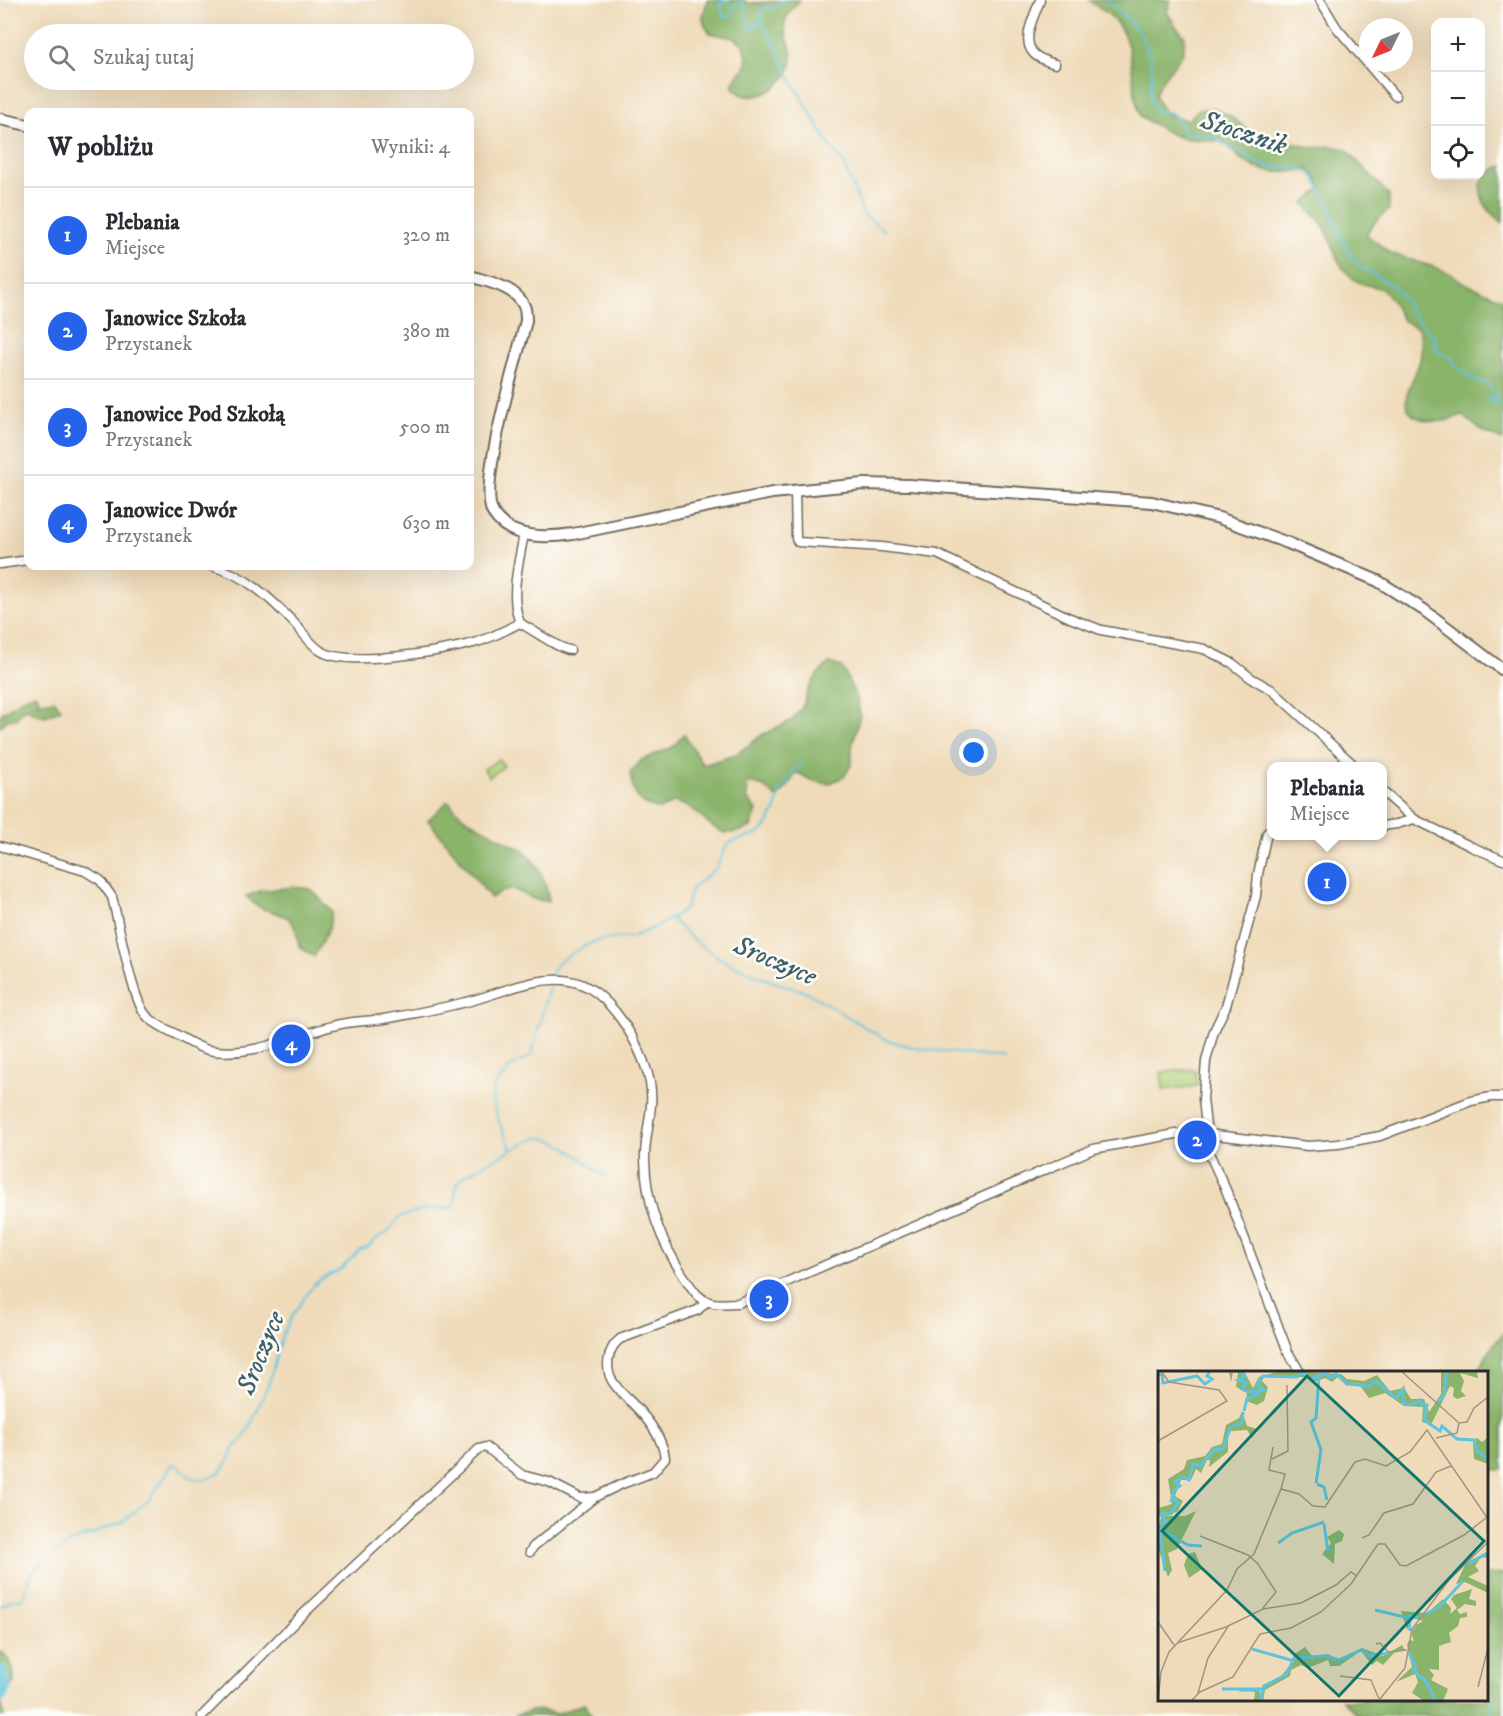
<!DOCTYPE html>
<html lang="pl">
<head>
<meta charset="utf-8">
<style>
  :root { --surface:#fff; --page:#f2f2f3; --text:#2b2b33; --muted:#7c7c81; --line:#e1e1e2; --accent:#2563eb }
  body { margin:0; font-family:"IM FELL DW Pica",serif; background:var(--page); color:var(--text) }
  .controls { position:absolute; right:18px; top:18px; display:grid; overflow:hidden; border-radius:12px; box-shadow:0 6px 24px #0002 }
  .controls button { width:54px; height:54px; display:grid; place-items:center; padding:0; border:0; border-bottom:2px solid var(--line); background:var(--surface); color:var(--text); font:30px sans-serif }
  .compass { position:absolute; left:1359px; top:18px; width:54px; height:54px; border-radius:50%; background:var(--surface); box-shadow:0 6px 24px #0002; rotate:227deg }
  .you { position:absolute; left:974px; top:753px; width:21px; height:21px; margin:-15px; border:4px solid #fff; border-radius:50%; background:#1a73e8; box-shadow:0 0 0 9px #1a73e833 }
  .badge { display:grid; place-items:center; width:39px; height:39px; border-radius:50%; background:var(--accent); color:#fff; font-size:20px; font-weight:700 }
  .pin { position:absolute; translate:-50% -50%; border:3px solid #fff; box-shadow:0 2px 6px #0006 }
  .popup { position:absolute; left:1267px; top:762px; width:120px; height:78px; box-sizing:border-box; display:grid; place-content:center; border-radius:12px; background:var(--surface); filter:drop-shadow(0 2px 4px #0005); font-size:20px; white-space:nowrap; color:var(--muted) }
  .popup b { font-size:22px; color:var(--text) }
  .popup::after { content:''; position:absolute; left:50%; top:100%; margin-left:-12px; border:12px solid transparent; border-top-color:var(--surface) }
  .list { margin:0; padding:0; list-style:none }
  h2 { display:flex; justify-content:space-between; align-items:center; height:78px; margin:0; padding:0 24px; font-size:26px }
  h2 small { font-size:20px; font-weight:400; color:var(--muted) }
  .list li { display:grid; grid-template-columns:39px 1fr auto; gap:18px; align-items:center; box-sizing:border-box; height:96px; padding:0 24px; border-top:2px solid var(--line) }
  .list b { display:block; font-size:22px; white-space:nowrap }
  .list p { margin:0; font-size:20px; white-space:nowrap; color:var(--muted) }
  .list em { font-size:20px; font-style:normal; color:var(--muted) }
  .icon { flex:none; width:33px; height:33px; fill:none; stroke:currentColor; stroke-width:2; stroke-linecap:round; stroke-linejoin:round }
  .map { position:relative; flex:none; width:1503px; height:1716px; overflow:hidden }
  .search { position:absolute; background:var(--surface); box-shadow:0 6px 24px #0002; left:24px; top:24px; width:450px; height:66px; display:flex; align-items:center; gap:15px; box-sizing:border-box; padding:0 21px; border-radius:33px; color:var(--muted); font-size:22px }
  .panel { position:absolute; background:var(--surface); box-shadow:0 6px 24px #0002; left:24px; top:108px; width:450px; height:462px; border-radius:12px }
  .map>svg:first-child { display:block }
  .green { fill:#aed27b; stroke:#6c7e53; stroke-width:1.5 }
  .forest { fill:#8ab46b; stroke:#5a704b; stroke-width:1.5 }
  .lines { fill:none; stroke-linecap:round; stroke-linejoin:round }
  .stream { stroke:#5ec3dc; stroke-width:2 }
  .river { stroke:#5ec3dc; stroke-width:14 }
  .minor-casing { stroke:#70695d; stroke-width:11 }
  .tertiary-casing { stroke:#70695d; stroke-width:14 }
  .minor { stroke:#fff; stroke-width:8 }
  .tertiary { stroke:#fff; stroke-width:10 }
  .labels { text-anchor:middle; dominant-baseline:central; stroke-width:5; stroke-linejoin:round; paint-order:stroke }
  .water-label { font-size:27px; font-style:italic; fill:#3d6069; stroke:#fdfcf7 }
  .inset-river { fill:none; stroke:#5ec3dc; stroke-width:3 }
  .inset-road { fill:none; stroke:#a19581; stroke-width:1.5 }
  .view { fill:#0f766e; fill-opacity:0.15; stroke:#0f766e; stroke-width:3 }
  .inset-edge { fill:none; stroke:#2b2b2b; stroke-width:3 }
</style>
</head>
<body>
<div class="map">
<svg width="1503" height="1716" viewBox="0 0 1503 1716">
  <rect width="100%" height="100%" fill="#fdfcf7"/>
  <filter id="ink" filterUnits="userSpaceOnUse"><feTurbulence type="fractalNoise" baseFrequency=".0167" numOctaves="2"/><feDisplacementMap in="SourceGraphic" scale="12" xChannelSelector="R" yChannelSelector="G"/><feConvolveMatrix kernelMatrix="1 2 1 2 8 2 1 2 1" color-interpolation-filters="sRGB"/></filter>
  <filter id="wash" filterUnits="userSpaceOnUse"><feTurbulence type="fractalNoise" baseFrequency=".008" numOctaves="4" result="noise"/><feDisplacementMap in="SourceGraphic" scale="24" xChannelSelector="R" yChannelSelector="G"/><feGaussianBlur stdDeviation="1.35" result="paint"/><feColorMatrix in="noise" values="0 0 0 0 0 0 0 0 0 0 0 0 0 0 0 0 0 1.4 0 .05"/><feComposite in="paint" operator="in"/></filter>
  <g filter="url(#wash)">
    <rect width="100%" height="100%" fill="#efdbba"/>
    <!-- green -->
    <g class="green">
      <path d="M499,759L504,766L489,777L484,769Z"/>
      <path d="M1195,1069L1197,1086L1163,1090L1161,1072Z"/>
    </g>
    <!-- forest -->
    <g class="forest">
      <path d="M708,0H744L747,3C766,3 782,0 800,0C794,6 787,14 785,23C783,33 789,40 791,50C796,70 779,90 760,95C747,99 740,95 732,86L737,75L745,68L747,57L744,45L734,38L710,33C699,18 703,15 708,0Z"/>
      <path d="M1088,0H1171L1167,12L1175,25L1185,37L1183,53L1163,79L1155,94C1162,113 1168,116 1188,120L1199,109H1215L1229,115L1253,134L1268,139L1284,140L1314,148L1331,146L1346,149L1389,195V210L1376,221L1366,234L1390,253L1437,268L1451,274L1464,283L1503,299V440L1482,431L1462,415C1447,421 1437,424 1421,419C1391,409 1415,380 1420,360C1422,349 1422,338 1418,328C1413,325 1405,323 1402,319C1395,309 1394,300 1384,291C1376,284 1366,288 1355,280C1332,262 1337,249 1325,228C1320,218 1311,213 1304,203L1321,189L1317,178L1308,169C1283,174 1261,175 1241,159C1235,154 1230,146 1223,143C1215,138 1194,141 1182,138C1167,134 1153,123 1140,116C1128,81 1139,40 1108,14C1102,9 1095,5 1088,0Z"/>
      <path d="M1503,166V223C1479,207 1468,176 1503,166Z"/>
      <path d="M829,663L842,667L857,699L860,715L852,747V763L844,777L828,784L811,780L796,772L788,786L777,798L764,787L748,782L747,798L757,811L751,827C719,841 716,828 692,809C688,806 680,804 674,802L660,810C636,803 634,796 630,773L642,760L673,747L684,734L703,765L735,755L762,735L792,720L803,706L808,690L817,675Z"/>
      <path d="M35,693L39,698L37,703L54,700L61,709L46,716L34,713L25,707L16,719L7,720L0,727V715L23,698Z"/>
      <path d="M448,801L463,817L524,851C539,864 546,881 549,901L536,900L513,889L501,892L491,898L428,820Z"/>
      <path d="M294,887L311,889L332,912L329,928L314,957L299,946C293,898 271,925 246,896L260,891Z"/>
      <path d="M1503,1334V1469L1487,1471L1486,1372H1477L1493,1345Z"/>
      <path d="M1503,1574V1716H1359L1342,1700H1486L1487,1575Z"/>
      <path d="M0,1651C12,1659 14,1668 14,1682L7,1692L1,1703L5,1716H0Z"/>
      <path d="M584,1704L592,1716H515C531,1710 540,1708 556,1714Z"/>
    </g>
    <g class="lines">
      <!-- stream -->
      <g class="stream">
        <path d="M729,0L720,2L723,16L729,17L732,15L733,7L742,1L750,28H753L761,20V12L764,9L773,8L784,0"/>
        <path d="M1107,0C1130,21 1153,41 1152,74C1151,88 1148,99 1155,111C1160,112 1166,111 1171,113C1179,116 1180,129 1186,135C1214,130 1236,152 1260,164C1277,172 1304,162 1316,179C1318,183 1319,188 1321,192C1324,199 1330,205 1332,212C1334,216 1333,221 1336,225C1341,234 1345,244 1350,254C1361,273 1381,275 1396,289C1403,295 1406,305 1411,312C1419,322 1427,330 1436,339L1435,346L1438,352L1452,358L1459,370L1467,372L1469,378L1488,384L1498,396L1489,398L1488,400L1494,404L1498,402L1503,404"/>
        <path d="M761,20L776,46L791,79L831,148L843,162L864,215L884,230"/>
        <path d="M672,919L693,940L724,961L771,981L807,992L883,1038C919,1053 965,1052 1004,1059"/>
        <path d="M552,976L553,969L558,962L584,946L599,940L632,937L658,926L683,911L687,906L691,889L716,868L727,845L731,842L758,834L766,827L776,809L780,792L803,761"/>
        <path d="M511,1150C507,1136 486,1102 494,1088C496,1084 506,1072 509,1069C516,1062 525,1062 532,1054L549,987"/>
        <path d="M0,1606L11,1600L22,1599L32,1573L41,1563L71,1542L121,1523L149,1500L173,1464L179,1466L190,1477L200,1480L209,1478L220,1472L227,1464L233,1450L243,1439L253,1420L269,1383L282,1336L292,1316L313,1286L321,1279L341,1269L360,1250L367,1248L376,1239L388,1232L400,1217L426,1209L452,1208L456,1202C454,1196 455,1186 460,1180C466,1173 531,1138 540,1138C561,1138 588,1165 606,1177"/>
        <path d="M1486,1689L1493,1703L1492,1716"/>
      </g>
      <!-- river -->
      <path class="river" d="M0,1672L4,1689L0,1696"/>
    </g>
  </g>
  <g filter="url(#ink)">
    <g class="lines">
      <!-- minor casing -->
      <g class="minor-casing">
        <g id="minor">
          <path d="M1040,0C1035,15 1020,40 1034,54C1039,59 1049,62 1055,64"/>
          <path d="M1320,0L1337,28L1395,96"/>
          <path d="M795,490L796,539L798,542L882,547L937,554L1070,618L1101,630L1204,649L1232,663L1251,678L1272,690L1355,766"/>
          <path d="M524,534C519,562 509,596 520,623C531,629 561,650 570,650"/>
          <path d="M0,564L28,560"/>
          <path d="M211,566C247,575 271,599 296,625C304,634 311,645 321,651C348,668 443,651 474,643C490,639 505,630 520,623"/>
          <path d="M1382,791L1414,819L1472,847L1503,860"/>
          <path d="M1382,826L1397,824L1414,819"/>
          <path d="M1272,828L1267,833L1258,874L1256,896L1226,1006L1214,1031L1206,1061L1203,1099L1209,1153L1226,1190L1288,1352L1300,1372"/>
          <path d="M0,846L85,871L100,880L112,897C119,923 131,995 145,1014C153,1024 167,1029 177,1035C187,1041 197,1047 208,1050C254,1059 297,1033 341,1024C355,1021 370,1021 384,1019C413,1014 442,1008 470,1001C501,993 537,975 570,981C609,987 643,1047 650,1083C655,1108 644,1135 645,1160C646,1204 661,1243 685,1278C692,1288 697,1298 709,1302C718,1305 728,1303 738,1303L1093,1149L1176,1134H1207L1308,1146L1338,1144L1380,1136L1471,1101L1491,1097H1503"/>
          <path d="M530,1552L533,1547L595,1497L622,1484L653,1472L665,1458C663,1438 646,1417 632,1403C624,1395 611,1384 609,1373C606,1360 610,1347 620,1339L698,1310L707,1301"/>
          <path d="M202,1716L299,1618L479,1449L486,1447L522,1475L549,1482L580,1498L595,1497"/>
        </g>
      </g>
      <!-- tertiary casing -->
      <g class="tertiary-casing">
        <g id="tertiary">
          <path d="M0,119L28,125"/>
          <path d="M470,276C488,282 515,286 524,306C526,310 526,317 526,321C518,354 477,487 493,513C509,539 547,538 573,534L772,493L863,484L909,485L1152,502L1219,518L1288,543L1378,581L1424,610L1503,670"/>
        </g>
      </g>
      <!-- minor -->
      <use href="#minor" class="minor"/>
      <!-- tertiary -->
      <use href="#tertiary" class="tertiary"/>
    </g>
  </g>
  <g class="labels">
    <!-- water labels -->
    <g class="water-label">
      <text transform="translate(1244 133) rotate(18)">Stocznik</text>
      <text transform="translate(775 961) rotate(23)">Sroczyce</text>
      <text transform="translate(261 1353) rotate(-68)">Sroczyce</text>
    </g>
  </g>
  <!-- overview -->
  <g transform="translate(1158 1371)">
    <rect width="330" height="330" fill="#efdbba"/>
    <path d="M60,0H86L95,17L101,6L122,0L183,3L189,8L206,10L219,4L232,20L246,17L253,28H266L271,41L283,23V0H319L320,7L302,2L306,10L303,20L308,25L299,28L295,25L296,17L292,15L273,54L264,51L265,36L246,35L227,22L211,27L200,12L188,14L180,6L174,11L167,7L154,12L148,6H106L104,10L110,16L106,30L99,34L88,30L89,22L78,16L80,2L75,1L73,11L71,1ZM84,40L89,55L99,58L94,67L89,59L73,60L70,65V81L51,96L52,89H49L43,102L38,98L33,109H23L17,125L25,130L19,141L7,145H27L38,140L19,178L10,182L14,199L10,206L0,177L4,162L0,161L3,146L0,137L14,133L10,108L26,98L29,89L47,85L54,76L64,73L68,54L81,47ZM319,67L324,71L329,67L330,93L316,88L315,71ZM181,159L186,163L184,170L177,173L176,193L164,183L173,172L169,166ZM330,180V187L323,186L317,195L321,200L310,206L330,215V222L307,211L298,213L308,192ZM37,181L44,198L31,207L26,194L30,183ZM314,218L311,228L318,230V235L307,233L299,239L302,243L309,241V246L302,247L300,255L291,262L293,271L281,275V299L271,298L276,304L273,309L290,318L285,330H266L254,322L260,311L257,303L238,311L254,296L249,274L251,269L256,270L253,262L258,254L265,250L254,247L249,259L243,240L269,242L285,228L293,237L292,243L299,237L293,228L296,224ZM244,274L247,279L236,282L225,294L219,290L214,294L203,280L181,295H172L170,289L150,297L143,294L133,299L132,305L107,319L105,330L96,329L97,321L88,319L100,317L103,324L105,316L124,304L136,290L135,284L147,276L154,285L170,283L181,289L204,277L225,285Z" fill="#8ab46b"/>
    <path class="inset-river" d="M83,0L87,6L80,9L88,12L84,18L90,21L106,19L99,14L105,5L139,6L144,1L155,10L156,6L168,3L173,7L178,3L189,13L212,15L218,10L238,27L245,18V32L254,34L262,29L263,34H269L266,49L282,60L284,55L299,68L316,69L319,80L330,88M0,3L4,4L5,12L39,5L47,13L54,8L49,5L52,0M280,31L286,24L289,0M86,40L89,28L103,21M75,55L84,52L85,41M158,112L163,79L153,51L158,47L161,6M159,113L166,116L169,129M166,153L170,180M0,154L8,150L2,143H13L20,132L16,127L13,131L16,119L22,115L17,111L25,106L31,109L35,93L42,95L56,79L65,78L73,55M1,154L7,200M3,159L30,174L44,175M120,172L134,162L166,151M310,193L330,182M217,239L251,247M268,243L282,235L305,210M252,260L251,245L260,247M94,278L136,290M251,282L258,297L255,300M255,300L267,309L278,330M64,318H104M81,319H102M102,330L106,315L128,304L136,287L168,285L181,289L203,279L212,285L230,282"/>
    <path class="inset-road" d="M243,0L301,52L309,51L316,37L330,26M278,67L299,62L301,52M0,70L69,30L61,19L11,11L3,0M115,76L111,99L127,103L123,118M114,88L130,80L129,14M42,165L90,184L100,193L118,221L105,237M204,167L211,164L226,142L255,133L278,101L293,95M0,251L16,274M19,272L68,256L105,238L143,232L178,214L193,201L199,205M218,273L222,272L230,281L249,279M182,305L213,309L221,328M320,316L330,277M40,322L50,287L71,254M222,328L247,297L254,258L291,209L330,171M0,330L3,301L11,281L69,219L79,198L96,183L123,118L141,123L155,135L167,136L197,91L207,88L228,95L252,81L269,59L330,148M33,330L42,321L75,306L102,263L133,257L163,241L193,213L220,173H227L242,194L248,195L306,164L328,147"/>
    <path class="view" d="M149,5L326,170L181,325L4,160Z"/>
    <rect width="330" height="330" class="inset-edge"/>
  </g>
</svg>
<div class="controls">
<button>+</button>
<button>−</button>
<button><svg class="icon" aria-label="locate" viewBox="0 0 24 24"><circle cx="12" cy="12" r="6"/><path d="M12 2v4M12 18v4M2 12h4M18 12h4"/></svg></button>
</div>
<svg class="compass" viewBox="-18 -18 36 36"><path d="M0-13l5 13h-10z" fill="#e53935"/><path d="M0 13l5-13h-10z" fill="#7c7c81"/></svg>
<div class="you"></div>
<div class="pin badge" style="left:1327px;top:882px">1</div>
<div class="popup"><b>Plebania</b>Miejsce</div>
<div class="pin badge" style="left:1197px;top:1140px">2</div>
<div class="pin badge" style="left:769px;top:1299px">3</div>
<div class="pin badge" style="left:291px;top:1044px">4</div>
<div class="search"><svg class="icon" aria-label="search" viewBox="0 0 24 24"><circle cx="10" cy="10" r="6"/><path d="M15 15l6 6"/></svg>Szukaj tutaj</div>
<section class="panel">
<h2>W pobliżu<small>Wyniki: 4</small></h2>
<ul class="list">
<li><span class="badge">1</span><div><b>Plebania</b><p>Miejsce</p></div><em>320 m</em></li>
<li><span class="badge">2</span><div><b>Janowice Szkoła</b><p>Przystanek</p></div><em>380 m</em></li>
<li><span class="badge">3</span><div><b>Janowice Pod Szkołą</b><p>Przystanek</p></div><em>500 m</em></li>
<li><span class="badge">4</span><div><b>Janowice Dwór</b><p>Przystanek</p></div><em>630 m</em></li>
</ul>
</section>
</div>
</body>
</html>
